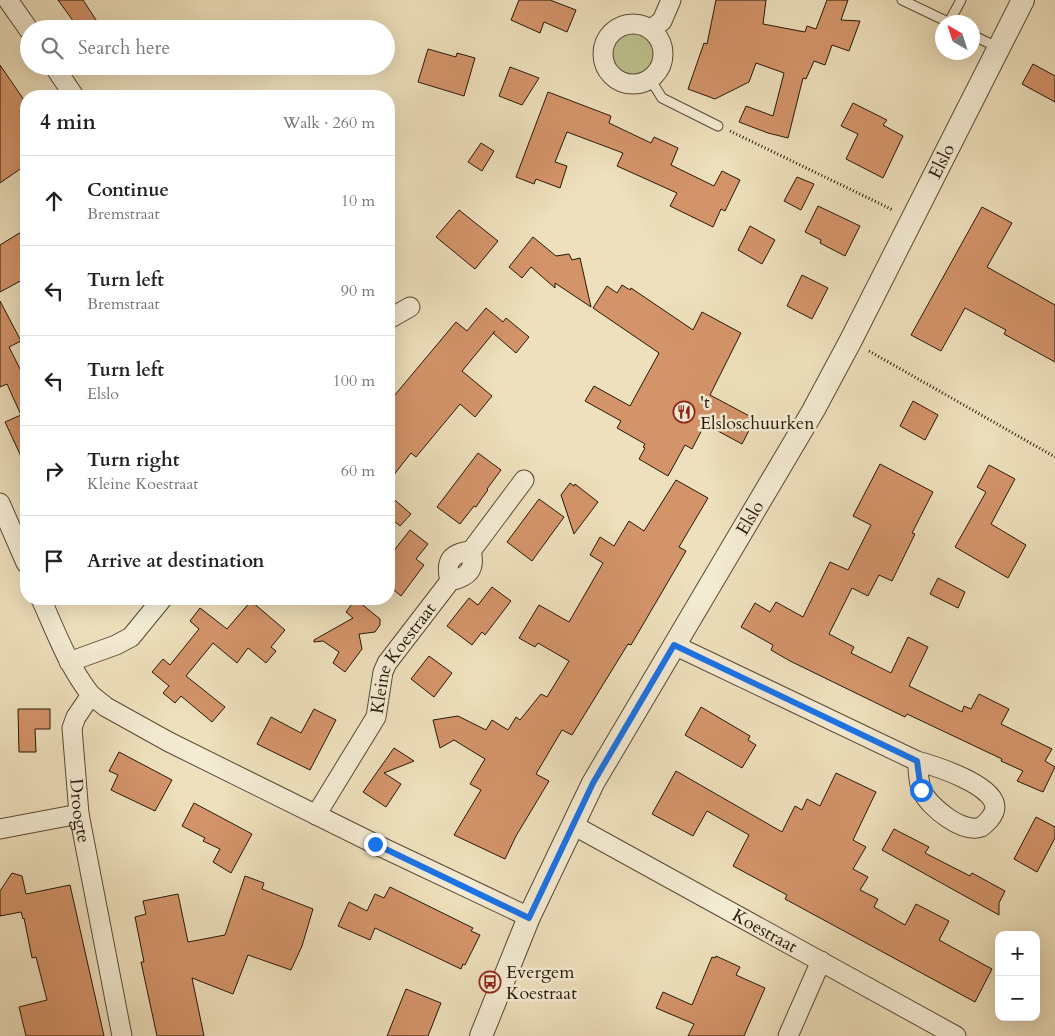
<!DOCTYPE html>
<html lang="en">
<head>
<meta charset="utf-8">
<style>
  :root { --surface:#fff; --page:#f2f2f2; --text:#222; --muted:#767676; --line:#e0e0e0 }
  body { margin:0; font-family:Cardo,serif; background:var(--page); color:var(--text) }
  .controls { position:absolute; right:15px; bottom:15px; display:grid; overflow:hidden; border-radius:10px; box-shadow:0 5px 20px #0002 }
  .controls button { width:45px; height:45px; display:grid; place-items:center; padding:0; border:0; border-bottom:1px solid var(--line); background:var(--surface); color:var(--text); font:25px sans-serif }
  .compass { position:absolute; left:935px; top:15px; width:45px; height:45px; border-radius:50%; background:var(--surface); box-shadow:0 5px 20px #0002; rotate:321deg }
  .stop { position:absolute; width:15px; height:15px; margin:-11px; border:4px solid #1a73e8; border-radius:50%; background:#fff }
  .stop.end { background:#1a73e8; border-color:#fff; box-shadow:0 1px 5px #0008 }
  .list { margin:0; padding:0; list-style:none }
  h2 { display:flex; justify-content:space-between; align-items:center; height:65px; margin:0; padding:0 20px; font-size:21px }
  h2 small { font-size:16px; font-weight:400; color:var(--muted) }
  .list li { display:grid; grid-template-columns:32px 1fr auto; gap:15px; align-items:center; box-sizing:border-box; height:90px; padding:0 20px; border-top:1px solid var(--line) }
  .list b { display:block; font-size:19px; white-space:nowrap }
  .list p { margin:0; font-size:16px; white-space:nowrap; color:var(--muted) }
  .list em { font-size:16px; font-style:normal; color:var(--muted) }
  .icon { flex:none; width:28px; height:28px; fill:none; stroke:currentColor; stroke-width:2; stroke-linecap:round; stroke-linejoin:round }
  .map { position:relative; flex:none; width:1055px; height:1036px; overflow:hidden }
  .search { position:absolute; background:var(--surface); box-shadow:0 5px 20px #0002; left:20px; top:20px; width:375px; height:55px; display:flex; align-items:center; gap:12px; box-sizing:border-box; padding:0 18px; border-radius:28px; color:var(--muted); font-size:19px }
  .panel { position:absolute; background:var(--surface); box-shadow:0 5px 20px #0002; left:20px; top:90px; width:375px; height:515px; border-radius:20px }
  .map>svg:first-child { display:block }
  .green { fill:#bec18d; stroke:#726c4a }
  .building { fill:#d4946a; stroke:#261808 }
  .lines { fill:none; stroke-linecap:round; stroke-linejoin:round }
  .service-casing { stroke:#584a35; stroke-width:11 }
  .minor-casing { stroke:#584a35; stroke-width:21 }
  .tertiary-casing { stroke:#584a35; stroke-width:24 }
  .path { stroke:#261808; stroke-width:3; stroke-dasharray:1 2.5; stroke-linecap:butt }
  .service { stroke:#f4ebd3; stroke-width:9 }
  .minor { stroke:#f4ebd3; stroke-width:19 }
  .tertiary { stroke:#f4ebd3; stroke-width:22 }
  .route { stroke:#1a73e8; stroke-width:6 }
  .labels { text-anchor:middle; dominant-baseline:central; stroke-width:5; stroke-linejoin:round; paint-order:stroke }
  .street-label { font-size:18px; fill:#261808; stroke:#f4ebd3 }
  .poi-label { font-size:18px; fill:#261808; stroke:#f4ebd3; text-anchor:start }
</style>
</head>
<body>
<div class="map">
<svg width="1055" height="1036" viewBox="0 0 1055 1036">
  <rect width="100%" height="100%" fill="#eee0bc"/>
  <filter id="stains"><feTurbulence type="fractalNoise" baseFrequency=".004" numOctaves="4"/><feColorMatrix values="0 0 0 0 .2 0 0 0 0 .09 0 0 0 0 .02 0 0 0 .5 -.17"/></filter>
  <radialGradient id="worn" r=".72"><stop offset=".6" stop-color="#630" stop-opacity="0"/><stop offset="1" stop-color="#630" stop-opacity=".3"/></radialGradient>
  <!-- green -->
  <circle class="green" cx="633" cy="54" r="21"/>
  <!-- building -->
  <g class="building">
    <path d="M58,0H83L102,29H79Z"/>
    <path d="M519,0H550L576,10L567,32L544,22L540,33L511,20Z"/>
    <path d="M716,0H766L763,24L805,32L807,26L816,29L827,0H848L841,20L860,21L849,51L832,45L825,65L814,61L806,79L803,78L788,138L768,133L739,122L746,106L773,116L784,73L756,63L749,82L715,99L688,89L704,43L707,44Z"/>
    <path d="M428,49L456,57L457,53L475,58L464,96L418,82Z"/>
    <path d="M1033,64L1055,76V102L1022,84Z"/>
    <path d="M0,65L26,103V165L0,183Z"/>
    <path d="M510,67L539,78L522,105L499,96Z"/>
    <path d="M548,92L611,116L609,123L651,143L654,137L678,148L671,165L714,186L722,171L740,180L725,211L721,209L713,227L670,206L677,193L617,166L623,153L567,132L555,162L567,166L560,188L536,179L534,184L516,177Z"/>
    <path d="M853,103L887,120L883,125L903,136L883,178L846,159L858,134L841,126Z"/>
    <path d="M481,143L494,151L482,171L468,162Z"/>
    <path d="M797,177L814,184L801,210L784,201Z"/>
    <path d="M818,206L860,226L845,256L820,243L821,240L805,232Z"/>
    <path d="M982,207L1012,223L987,267L1055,305V362L1004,334L1006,330L965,308L941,351L911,335Z"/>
    <path d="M459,210L498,241L475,269L436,237Z"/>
    <path d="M750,226L775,240L762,264L738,250Z"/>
    <path d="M26,229V278L0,292V245Z"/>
    <path d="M533,237L556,256L569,254L572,260L580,258L591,307L555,283V288L531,267L522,278L509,267Z"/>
    <path d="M802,275L828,288L812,319L787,306Z"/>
    <path d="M622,285L630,290L631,288L693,330L702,312L741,333L710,395L755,419L742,444L705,424L692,449L685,445L668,476L639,459L645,448L643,447L645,444L617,428L621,421L585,401L594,386L630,406L659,353L593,308L607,286L617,293Z"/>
    <path d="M0,301L21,341L9,347L26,381V467L5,422L21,415L7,384L0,387Z"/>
    <path d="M486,308L503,322L506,318L529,337L516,353L493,333L495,331L462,371L492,396L475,417L460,404L416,457L411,453L389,481V402L456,322L467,331Z"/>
    <path d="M913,401L938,415L925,440L900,426Z"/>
    <path d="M478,453L501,470L487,489L488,490L482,498L476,507L474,506L460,524L437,507Z"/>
    <path d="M880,464L933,492L912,533L915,534L892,581L879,575L868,596L852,588L829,634L854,647L851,653L891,673L908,637L928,647L909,686L962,712L964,706L971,709L979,694L1009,709L1001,724L1052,749L1045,761L1055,767L1043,792L1017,781L1023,771L1001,761L1002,759L907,714L905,717L790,661L771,650L773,645L741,627L755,603L770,612L776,602L803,617L830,562L848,570L871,525L853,516Z"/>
    <path d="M989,465L1015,479L991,524L1026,545L1008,578L955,547L986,492L977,487Z"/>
    <path d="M676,480L708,498L679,547L686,551L631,645L628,644L572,735L562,730L536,774L549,781L516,836L505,859L454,835L481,790L470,784L485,759L454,740L440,748L433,720L458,716L486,730L492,720L508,730L516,717L520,720L541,694L547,697L569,661L538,643L535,647L519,638L539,605L569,622L603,563L590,555L600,537L614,546L629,521L644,531Z"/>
    <path d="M570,483L574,486L575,484L598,502L574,534L561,495Z"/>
    <path d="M389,495L411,514L400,526L389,517Z"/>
    <path d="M539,499L564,517L532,561L507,542Z"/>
    <path d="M410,530L428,544L416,559L424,565L401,596L389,586V557Z"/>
    <path d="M938,578L965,592L958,608L930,594Z"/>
    <path d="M492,587L511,601L485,635L482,632L472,645L447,626L469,598L478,605Z"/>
    <path d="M251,601L285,630L271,647L276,651L266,663L248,648L237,663L213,643L186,676L225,707L212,722L181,696L175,703L163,693L169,686L152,672L163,659L170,665L199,629L190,621L200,608L227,629Z"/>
    <path d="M359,602L380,619V625L375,632L359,634L362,649L345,672L333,663L339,652L323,641L314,642V640L353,618L346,612L352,604Z"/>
    <path d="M429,656L452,673L434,697L411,679Z"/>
    <path d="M701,707L750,736L748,740L756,745L742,768L685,735Z"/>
    <path d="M18,709H50V729H35L36,752H19Z"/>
    <path d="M314,709L336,720L310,770L257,744L271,717L301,733Z"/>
    <path d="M394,748L414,761L384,773L401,784L386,807L363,792Z"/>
    <path d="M119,752L172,780L155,811L111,790L118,775L109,771Z"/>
    <path d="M676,771L782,832L795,806L802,810L807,799L820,806L836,773L876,792L853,840L866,847L853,869L868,877L860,890L878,899L874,907L905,925L916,904L949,921L939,940L992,969L975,1002L785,899L787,895L733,866L749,835L707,811L693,836L652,814Z"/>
    <path d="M194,803L252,834L231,873L213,862L220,849L203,841L205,838L182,826Z"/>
    <path d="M1036,817L1055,827V838L1037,872L1014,859Z"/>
    <path d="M894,829L929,847L925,853L970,876L972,873L1005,891L999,903V915L882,850Z"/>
    <path d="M12,873L22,876L26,894L70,885L104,1036H26L19,1007L47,1000L36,957L32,958L24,918L23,919L21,912L0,916V891Z"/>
    <path d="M245,876L264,883L262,889L313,909L302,946L291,970L248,955L233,994L192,978L204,1036H157L141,962H144L135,917L146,914L143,901L178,894L188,942L225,935Z"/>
    <path d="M390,887L473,928L471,931L480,935L465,965L463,964L461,969L375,928L370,940L338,926L349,902L367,911L375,894L384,898Z"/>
    <path d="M716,956L740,967L736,975L765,988L744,1036H688L694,1024L656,1008L663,992L692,1005L712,957L715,958Z"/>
    <path d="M406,989L441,1003L428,1036H387Z"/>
  </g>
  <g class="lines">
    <!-- service casing -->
    <g class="service-casing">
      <g id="service">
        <path d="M902,0L948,22"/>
        <path d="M949,22L961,0"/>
        <path d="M972,35L999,48"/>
        <path d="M650,79L662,98L718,126"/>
      </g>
    </g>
    <!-- minor casing -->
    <g class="minor-casing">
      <g id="minor">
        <path d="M8,0L29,30"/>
        <circle cx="633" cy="54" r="30"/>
        <path d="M651,29L662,21L671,0"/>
        <path d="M54,66L74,96"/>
        <path d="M389,319L410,307"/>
        <path d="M0,503L26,563"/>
        <path d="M450,581C445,562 450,553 471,551L524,480"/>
        <path id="s1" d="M41,599C56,632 68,666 91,695L76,717L72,728L79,814L122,1036"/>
        <path d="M674,645L917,761C935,766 1003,787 994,812C992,817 986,824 981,827C963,834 929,807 922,791C918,783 919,771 917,761"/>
        <path d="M69,662L116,645L131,637L162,599"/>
        <path d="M91,695L106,707L169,742L375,844L529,917"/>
        <path id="s2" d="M316,815L376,717L383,672L387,663L450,581C468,577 476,570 471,551"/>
        <path id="s3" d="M573,825L956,1036"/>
        <path d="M0,829L79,814"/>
        <path d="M788,1036L821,961"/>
      </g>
    </g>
    <!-- tertiary casing -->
    <g class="tertiary-casing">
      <g id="tertiary">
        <path id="s4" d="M481,1036L529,917L593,783L813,411L851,340L1023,0"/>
      </g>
    </g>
    <!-- path -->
    <g class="path">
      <path d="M730,131L893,210"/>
      <path d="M869,351L1055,457"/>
    </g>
    <!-- service -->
    <use href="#service" class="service"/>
    <!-- minor -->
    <use href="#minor" class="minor"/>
    <!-- tertiary -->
    <use href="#tertiary" class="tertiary"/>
  </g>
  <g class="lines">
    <!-- route -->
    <path class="route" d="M375,844L529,918L593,783L674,645L917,761L921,790"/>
  </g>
  <!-- icons -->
  <defs>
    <g id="restaurant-ring" transform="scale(1.125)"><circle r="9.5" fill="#f4ebd3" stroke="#8f2418" stroke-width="1.5"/><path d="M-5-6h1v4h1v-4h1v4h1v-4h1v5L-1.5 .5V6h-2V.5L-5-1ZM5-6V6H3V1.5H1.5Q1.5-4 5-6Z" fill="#8f2418"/></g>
    <g id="bus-ring" transform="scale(1.125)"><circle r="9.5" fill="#f4ebd3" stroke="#8f2418" stroke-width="1.5"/><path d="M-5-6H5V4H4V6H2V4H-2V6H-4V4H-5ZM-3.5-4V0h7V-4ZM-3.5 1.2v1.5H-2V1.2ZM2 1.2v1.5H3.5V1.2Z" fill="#8f2418"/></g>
  </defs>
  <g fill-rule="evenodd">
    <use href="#restaurant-ring" x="684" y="412"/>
    <use href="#bus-ring" x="490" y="982"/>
  </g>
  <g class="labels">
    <!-- street labels -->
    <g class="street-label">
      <text stroke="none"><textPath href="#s4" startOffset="990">Elslo</textPath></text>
      <text stroke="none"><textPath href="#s4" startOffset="585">Elslo</textPath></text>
      <text stroke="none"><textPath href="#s2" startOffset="181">Kleine Koestraat</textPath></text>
      <text stroke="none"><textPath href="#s1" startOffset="230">Droogte</textPath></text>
      <text stroke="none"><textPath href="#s3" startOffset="219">Koestraat</textPath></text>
    </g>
    <!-- poi labels -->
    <g class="poi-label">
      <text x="700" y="402">'t<tspan x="700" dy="21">Elsloschuurken</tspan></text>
      <text x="506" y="972">Evergem<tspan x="506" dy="21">Koestraat</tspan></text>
    </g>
  </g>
  <rect width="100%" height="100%" filter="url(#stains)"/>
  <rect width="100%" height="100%" fill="url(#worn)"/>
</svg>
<div class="controls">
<button>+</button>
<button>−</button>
</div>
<svg class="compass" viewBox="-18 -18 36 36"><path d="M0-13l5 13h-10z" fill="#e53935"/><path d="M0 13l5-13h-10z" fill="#767676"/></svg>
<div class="stop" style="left:921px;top:790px"></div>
<div class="stop end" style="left:375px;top:844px"></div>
<div class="search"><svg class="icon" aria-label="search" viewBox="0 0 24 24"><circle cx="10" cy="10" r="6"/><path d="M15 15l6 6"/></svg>Search here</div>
<section class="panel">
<h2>4 min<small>Walk · 260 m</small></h2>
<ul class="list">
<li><svg class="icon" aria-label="ahead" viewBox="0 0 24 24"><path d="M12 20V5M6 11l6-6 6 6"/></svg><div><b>Continue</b><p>Bremstraat</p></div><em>10 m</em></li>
<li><svg class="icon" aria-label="left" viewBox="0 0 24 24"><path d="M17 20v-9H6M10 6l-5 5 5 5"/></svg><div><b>Turn left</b><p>Bremstraat</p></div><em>90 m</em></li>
<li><svg class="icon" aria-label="left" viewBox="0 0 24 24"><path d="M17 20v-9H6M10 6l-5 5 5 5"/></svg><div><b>Turn left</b><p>Elslo</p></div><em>100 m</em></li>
<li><svg class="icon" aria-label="right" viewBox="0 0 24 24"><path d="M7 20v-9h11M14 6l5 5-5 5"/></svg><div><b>Turn right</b><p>Kleine Koestraat</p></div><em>60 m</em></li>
<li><svg class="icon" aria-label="arrive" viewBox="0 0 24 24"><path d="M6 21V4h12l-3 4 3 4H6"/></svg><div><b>Arrive at destination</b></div></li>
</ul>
</section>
</div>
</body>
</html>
